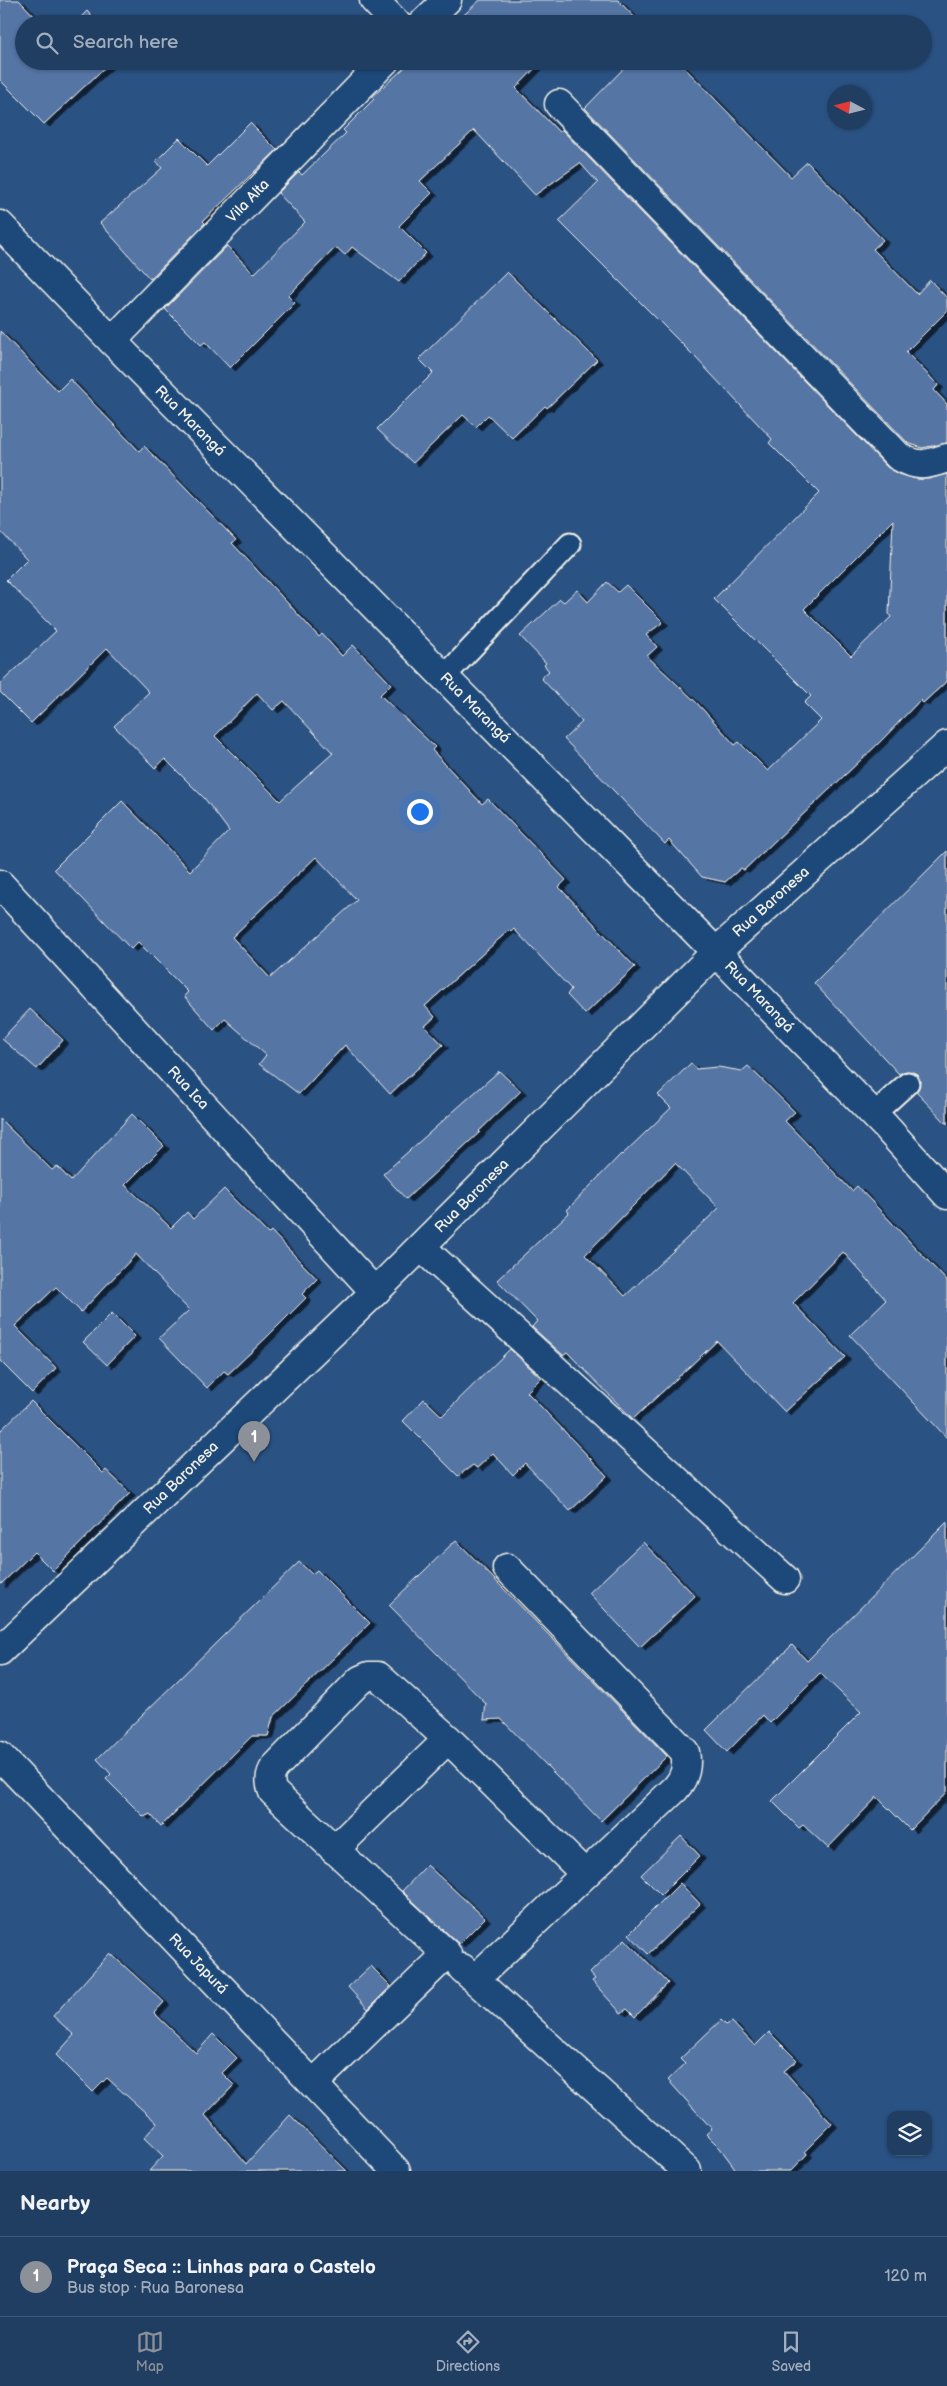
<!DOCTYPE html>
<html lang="en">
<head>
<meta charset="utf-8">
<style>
  :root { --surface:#203e62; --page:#284568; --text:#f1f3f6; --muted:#a2aebe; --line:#3d5777; --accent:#8c9099 }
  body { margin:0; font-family:"Balsamiq Sans",sans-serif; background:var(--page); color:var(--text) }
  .controls { position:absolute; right:15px; bottom:15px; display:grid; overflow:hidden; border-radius:10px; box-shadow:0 1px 4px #0004 }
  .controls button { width:45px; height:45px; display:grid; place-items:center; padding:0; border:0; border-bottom:1px solid var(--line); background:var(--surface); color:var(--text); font:25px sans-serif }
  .compass { position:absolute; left:827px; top:85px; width:45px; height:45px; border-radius:50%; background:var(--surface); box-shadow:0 1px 4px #0004; rotate:277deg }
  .you { position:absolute; left:419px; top:811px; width:18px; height:18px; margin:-12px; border:4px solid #fff; border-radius:50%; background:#1a73e8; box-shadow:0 0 0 8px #1a73e833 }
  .badge { display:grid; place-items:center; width:32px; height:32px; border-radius:50%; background:var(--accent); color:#fff; font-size:16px; font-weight:700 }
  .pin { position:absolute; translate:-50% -41px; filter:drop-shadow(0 1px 2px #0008) }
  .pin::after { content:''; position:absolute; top:26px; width:18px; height:15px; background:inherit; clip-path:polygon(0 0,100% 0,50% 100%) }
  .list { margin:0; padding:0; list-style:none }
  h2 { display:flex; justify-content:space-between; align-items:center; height:65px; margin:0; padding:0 20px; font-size:21px }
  h2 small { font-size:16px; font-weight:400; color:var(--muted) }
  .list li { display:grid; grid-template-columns:32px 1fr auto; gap:15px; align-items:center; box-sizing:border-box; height:80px; padding:0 20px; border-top:1px solid var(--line) }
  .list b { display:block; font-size:19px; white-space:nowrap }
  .list p { margin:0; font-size:16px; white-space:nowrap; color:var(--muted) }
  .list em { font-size:16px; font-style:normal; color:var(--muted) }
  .icon { flex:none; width:28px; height:28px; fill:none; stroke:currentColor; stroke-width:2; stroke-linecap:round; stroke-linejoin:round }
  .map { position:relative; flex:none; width:947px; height:2171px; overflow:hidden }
  .search { position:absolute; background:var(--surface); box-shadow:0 1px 4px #0004; left:15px; right:15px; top:15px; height:55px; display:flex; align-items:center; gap:12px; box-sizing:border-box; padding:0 18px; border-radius:28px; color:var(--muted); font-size:19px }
  .sheet { height:145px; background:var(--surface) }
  nav { display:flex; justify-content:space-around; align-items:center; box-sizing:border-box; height:70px; border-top:1px solid var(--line); background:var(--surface); font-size:14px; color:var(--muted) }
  nav a { display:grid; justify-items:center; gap:2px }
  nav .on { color:var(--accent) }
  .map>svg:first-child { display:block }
  .building { fill:#5474a5; stroke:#f4f1e8; fill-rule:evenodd; filter:url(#shadow) }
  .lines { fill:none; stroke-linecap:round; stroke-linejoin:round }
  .lane-casing { stroke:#f4f1e8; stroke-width:25 }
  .street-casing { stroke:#f4f1e8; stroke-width:31 }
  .secondary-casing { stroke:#f4f1e8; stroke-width:31 }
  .lane { stroke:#1f4a7a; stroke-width:21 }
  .street { stroke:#1f4a7a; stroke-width:28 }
  .secondary { stroke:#1f4a7a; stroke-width:28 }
  .labels { text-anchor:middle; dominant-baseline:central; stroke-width:4; stroke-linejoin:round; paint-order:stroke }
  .street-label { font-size:15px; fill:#f4f1e8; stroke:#1f4a7a }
</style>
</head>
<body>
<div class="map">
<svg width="947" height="2171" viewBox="0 0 947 2171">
  <defs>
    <filter id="shadow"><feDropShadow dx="5.5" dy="3" stdDeviation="0" flood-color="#0009"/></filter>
  </defs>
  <rect width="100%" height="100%" fill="#2a5283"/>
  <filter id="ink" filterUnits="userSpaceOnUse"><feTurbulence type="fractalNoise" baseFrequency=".02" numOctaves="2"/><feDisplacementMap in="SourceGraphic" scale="10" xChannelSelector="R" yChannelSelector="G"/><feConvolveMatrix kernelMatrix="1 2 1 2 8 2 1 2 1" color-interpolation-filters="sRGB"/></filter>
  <g filter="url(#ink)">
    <!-- building -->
    <g class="building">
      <path d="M0,0H19L42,24H24V61H112L44,124L0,80Z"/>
      <path d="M480,0H618L641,24H590L585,19L580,24H454Z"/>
      <path d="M87,11L99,24H74Z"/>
      <path d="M412,61H542L516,88L559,132L562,130L887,467L899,474L916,479H929L947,474V681L923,703L920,700L880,742L744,870L741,868L725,882L702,877L669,840L665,844L564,739L582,722L541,678L549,671L544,665L546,663L520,636L560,599L564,602L577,590L588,602L607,582L618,592L626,585L663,622L646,635L657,647L647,656L697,703L735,745L739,742L768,771L821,720L804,703L811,696L714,599L819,493L769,443L772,439L695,357L559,221L598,183L580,163L535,195L474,130L420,181L432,193L399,226L426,253L399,282L352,247L345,255L337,248L334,249L288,296L295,303L230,368L205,342L201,345L165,309L227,246L254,274L305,222L278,193L299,172L302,175L346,133L343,130L374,99L372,97ZM893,520L889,614L891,617L851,656L804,609Z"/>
      <path d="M625,61H678L791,177L807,162L883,240L873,249L917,294L930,280L947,298V311L906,352L938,385L934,390L947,404V443L922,448L908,443L585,108L628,64Z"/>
      <path d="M250,123L277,150L203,221L205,223L150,279L100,223L162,168L156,161L179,138L207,166Z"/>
      <path d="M507,272L597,360L547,408L545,406L512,438L488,415L476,427L463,415L413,463L377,429L433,373L419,359Z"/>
      <path d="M0,331L58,391L70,379L139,451L144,446L236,540L232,543L319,637L322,634L342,656L353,645L391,684L380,695L435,747L432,750L482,804L488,799L566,880L559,887L635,967L585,1014L567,995L571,989L514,929L511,932L509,930L425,1006L435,1017L425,1026L443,1045L390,1094L345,1045L299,1094L259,1064L266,1055L225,1019L214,1030L184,996L188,992L138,942L131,949L54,869L122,801L190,871L229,831L205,799L165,759L155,768L114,726L149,692L107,648L31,723L0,692V684L56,631L6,580L27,559L0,531ZM257,693L273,710L284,701L333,753L280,801L215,736ZM316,857L357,900L270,978L232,937Z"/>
      <path d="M947,851V1124L916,1092L920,1081L917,1074L906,1071L899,1074L814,983Z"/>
      <path d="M30,1009L63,1040L37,1069L2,1039Z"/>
      <path d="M691,1063L696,1069L718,1067L742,1071L748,1066L795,1112L785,1121L852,1191L857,1186L947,1281V1438L850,1335L886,1300L843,1252L793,1303L845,1357L785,1412L717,1341L633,1419L567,1352L563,1355L532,1327L537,1321L497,1280L569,1213L567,1210L621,1154L622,1155L671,1108L658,1095ZM675,1163L719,1208L625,1296L585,1255Z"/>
      <path d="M499,1071L521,1091L479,1131L480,1132L406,1199L383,1174Z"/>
      <path d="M132,1114L164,1146L125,1185L171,1228L187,1212L193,1219L224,1189L268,1234L271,1231L317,1279L302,1294L306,1298L266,1338L228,1374L224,1371L207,1388L159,1338L189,1310L136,1254L81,1312L56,1287L15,1326L56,1368L32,1393L0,1361V1119L52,1170L57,1166L71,1181Z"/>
      <path d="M112,1313L135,1336L107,1365L83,1342Z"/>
      <path d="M510,1349L541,1378L527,1392L607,1476L570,1511L525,1463L513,1475L493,1453L477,1468L473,1465L458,1476L403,1421L424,1399L442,1416Z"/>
      <path d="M31,1401L103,1473L106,1470L130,1493L53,1571L34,1552L0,1585V1431Z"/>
      <path d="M947,1522V1792L910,1830L877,1797L828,1848L803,1825L799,1828L772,1801L861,1712L820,1673L770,1723L763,1715L727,1752L706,1730L792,1645L807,1661Z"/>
      <path d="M456,1540L667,1756L601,1821L501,1719L484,1720L486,1704L389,1605Z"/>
      <path d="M643,1542L695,1596L640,1647L589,1593Z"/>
      <path d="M299,1562L312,1574L317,1570L370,1623L273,1717L268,1736H252L161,1826L150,1814L144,1817L106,1779L111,1774L97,1759Z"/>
      <path d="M681,1836L700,1856L661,1895L641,1875Z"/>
      <path d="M427,1865L485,1918L459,1944L402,1891Z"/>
      <path d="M680,1883L700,1904L648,1954L629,1934Z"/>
      <path d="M625,1939L668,1983L635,2017L627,2009L621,2013L592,1981L595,1979L590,1973Z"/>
      <path d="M110,1953L164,2002L154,2013L196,2053L213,2034L237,2058L222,2073L234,2085L205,2115L246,2164L290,2115L347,2171H149L163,2156L144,2138L157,2123L107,2078L93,2092L56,2055L74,2035L53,2016Z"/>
      <path d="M371,1966L391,1986L368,2009L348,1987Z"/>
      <path d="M721,2020L726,2025L732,2022L755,2046L769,2032L797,2060L784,2071L832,2124L805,2151L807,2154L791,2171H737L720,2148L706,2134L712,2129L668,2080L685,2064L680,2059Z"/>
    </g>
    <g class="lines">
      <!-- lane casing -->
      <g class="lane-casing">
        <g id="lane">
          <path d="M444,677L570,544"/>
          <path d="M873,1115L908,1083"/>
        </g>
      </g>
      <!-- street casing -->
      <g class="street-casing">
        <g id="street">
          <path d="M374,0L397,24"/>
          <path d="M422,24L447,0"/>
          <path d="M559,104L898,456C918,468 926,465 947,458"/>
          <path d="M0,225L112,341L716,952L947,745"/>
          <path d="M112,341L385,61"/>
          <path d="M0,884L375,1292"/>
          <path d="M421,1247L785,1579"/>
          <path d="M448,1739L585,1874"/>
          <path d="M0,1756L396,2171"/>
          <path d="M462,1968L687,2171"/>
          <path d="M475,1979L675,1789C685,1778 688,1767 685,1752L507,1568"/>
          <path d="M313,2084L447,1954L273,1792C269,1782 269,1775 275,1767L360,1680L369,1676H378L448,1739L334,1850"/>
        </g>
      </g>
      <!-- secondary casing -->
      <g class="secondary-casing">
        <path id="secondary" d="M0,1651L375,1292L716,952L885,1126L947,1195"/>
      </g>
      <!-- lane -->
      <use href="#lane" class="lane"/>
      <!-- street -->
      <use href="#street" class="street"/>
      <!-- secondary -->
      <use href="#secondary" class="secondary"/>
    </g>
  </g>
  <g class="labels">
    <!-- street labels -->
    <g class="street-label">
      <text transform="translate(248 201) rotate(-46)">Vila Alta</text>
      <text transform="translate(190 421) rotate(45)">Rua Marangá</text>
      <text transform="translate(475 708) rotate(45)">Rua Marangá</text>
      <text transform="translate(771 902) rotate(-42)">Rua Baronesa</text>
      <text transform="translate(759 997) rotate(46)">Rua Marangá</text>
      <text transform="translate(188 1088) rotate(47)">Rua Ica</text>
      <text transform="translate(472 1196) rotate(-45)">Rua Baronesa</text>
      <text transform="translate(181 1478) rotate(-44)">Rua Baronesa</text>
      <text transform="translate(198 1964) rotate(46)">Rua Japurá</text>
    </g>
  </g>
</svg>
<div class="controls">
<button><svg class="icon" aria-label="layers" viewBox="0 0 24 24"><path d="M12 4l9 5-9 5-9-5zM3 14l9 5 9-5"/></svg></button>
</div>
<svg class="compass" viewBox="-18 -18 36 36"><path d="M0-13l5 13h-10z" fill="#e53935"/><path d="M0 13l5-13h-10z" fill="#a2aebe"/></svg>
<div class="you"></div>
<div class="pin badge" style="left:254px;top:1462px">1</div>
<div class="search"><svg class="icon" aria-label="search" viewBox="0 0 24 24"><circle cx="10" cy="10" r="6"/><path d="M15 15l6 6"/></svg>Search here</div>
</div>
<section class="sheet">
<h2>Nearby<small></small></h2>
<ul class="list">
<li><span class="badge">1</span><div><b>Praça Seca :: Linhas para o Castelo</b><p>Bus stop · Rua Baronesa</p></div><em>120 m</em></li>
</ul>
</section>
<nav>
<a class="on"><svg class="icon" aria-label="map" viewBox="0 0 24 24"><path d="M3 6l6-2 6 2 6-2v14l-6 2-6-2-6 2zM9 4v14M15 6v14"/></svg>Map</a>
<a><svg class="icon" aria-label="directions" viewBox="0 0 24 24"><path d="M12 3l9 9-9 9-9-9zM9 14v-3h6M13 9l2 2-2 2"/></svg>Directions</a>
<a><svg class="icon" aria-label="saved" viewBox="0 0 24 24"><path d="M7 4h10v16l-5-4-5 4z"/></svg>Saved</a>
</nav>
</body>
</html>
